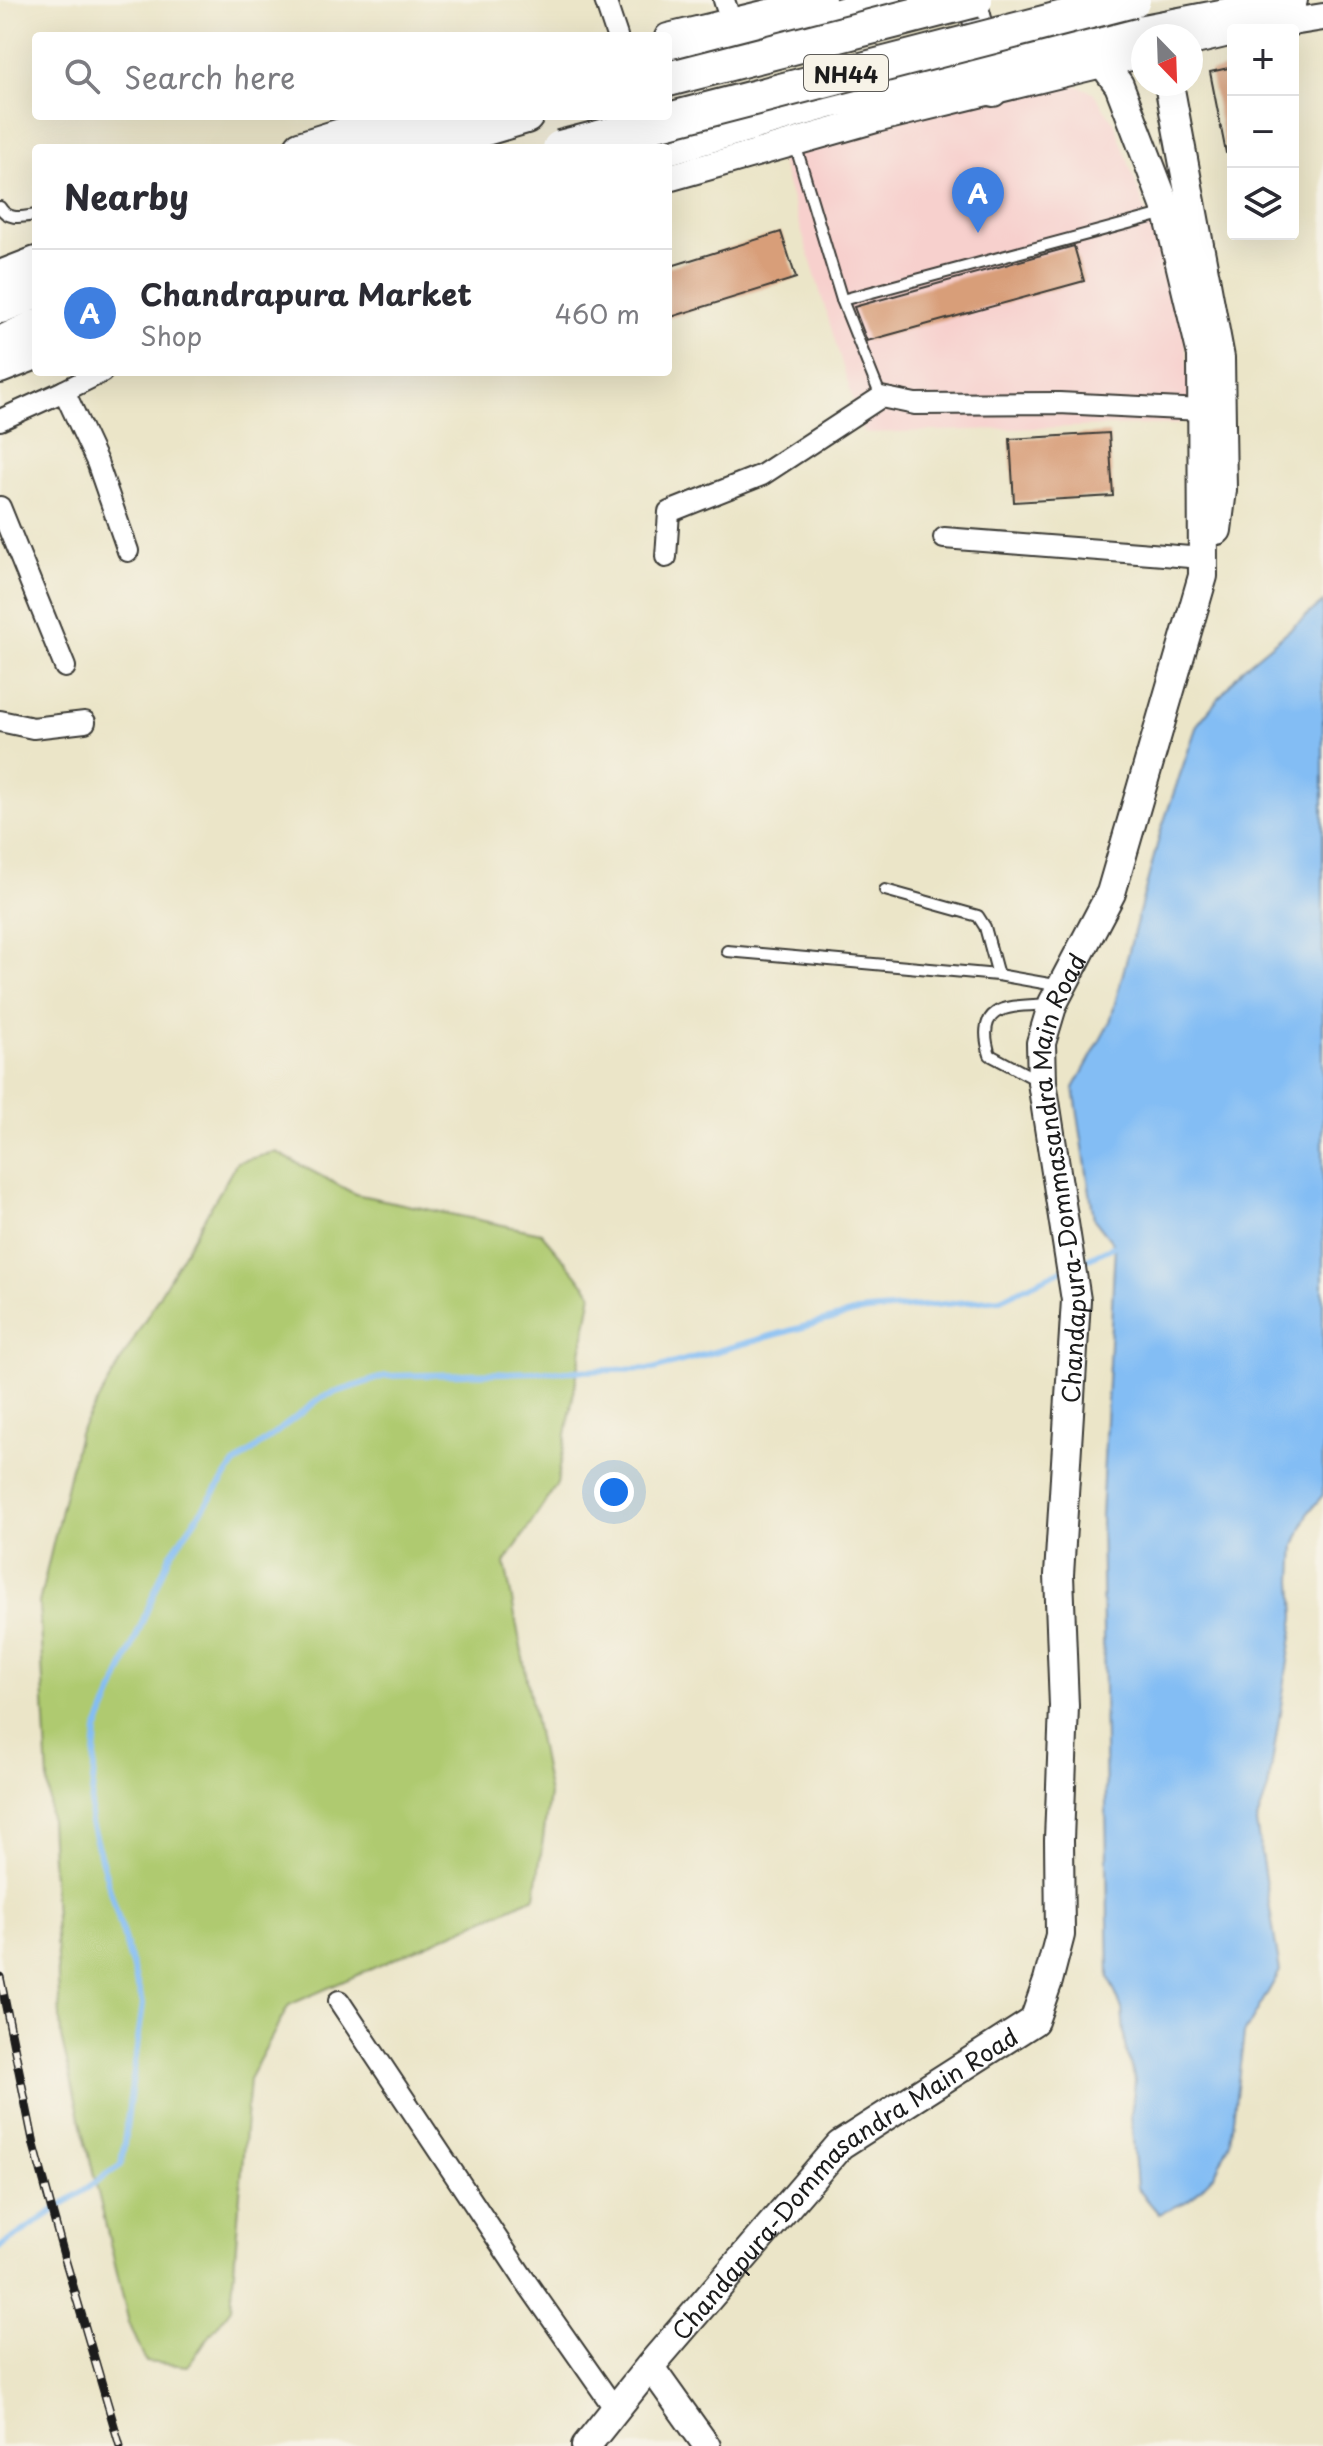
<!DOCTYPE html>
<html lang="en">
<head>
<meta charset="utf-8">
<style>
  :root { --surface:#fff; --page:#f7f7f7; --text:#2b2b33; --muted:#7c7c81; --line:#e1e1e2; --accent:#ea580c }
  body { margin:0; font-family:"Playpen Sans",sans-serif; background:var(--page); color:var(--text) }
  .controls { position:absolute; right:24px; top:24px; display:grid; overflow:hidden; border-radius:8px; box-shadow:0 8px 32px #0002 }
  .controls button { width:72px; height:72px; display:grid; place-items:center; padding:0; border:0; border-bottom:2px solid var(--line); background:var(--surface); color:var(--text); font:40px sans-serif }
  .compass { position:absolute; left:1131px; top:24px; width:72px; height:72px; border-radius:50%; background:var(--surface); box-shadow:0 8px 32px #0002; rotate:157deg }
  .you { position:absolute; left:614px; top:1492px; width:28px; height:28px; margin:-20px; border:6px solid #fff; border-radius:50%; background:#1a73e8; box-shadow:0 0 0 12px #1a73e833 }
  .badge { display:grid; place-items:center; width:52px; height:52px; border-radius:50%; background:var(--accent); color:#fff; font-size:26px; font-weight:700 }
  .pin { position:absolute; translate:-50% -66px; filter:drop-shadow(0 2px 4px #0008) }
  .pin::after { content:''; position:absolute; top:42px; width:28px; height:24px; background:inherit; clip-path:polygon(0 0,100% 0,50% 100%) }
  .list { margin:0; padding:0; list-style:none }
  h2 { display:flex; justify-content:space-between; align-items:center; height:104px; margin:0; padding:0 32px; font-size:34px }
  h2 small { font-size:26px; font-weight:400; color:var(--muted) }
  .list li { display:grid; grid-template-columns:52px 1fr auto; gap:24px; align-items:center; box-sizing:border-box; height:128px; padding:0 32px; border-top:2px solid var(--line) }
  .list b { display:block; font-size:30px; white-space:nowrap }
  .list p { margin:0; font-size:26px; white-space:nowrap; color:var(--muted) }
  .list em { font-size:26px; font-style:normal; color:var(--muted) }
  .icon { flex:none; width:44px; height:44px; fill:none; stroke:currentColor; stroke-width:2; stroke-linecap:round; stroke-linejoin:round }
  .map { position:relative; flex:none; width:1323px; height:2446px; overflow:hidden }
  .search { position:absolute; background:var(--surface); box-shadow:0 8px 32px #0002; left:32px; top:32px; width:640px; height:88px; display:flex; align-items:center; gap:20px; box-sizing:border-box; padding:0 28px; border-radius:8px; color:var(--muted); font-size:30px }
  .panel { position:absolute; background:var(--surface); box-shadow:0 8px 32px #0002; left:32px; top:144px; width:640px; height:232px; border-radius:8px }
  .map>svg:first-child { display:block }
  .built { fill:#f7d0cd }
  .green { fill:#afca70; stroke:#667346; stroke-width:2 }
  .water { fill:#83bdf4; stroke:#506c88; stroke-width:2 }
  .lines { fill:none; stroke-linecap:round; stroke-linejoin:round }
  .stream { stroke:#83bdf4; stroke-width:6 }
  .building { fill:#d89e79 }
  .service-casing { stroke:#3b3a36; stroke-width:14 }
  .minor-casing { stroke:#3b3a36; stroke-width:24 }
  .tertiary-casing { stroke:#3b3a36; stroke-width:30 }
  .secondary-casing { stroke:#3b3a36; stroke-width:32 }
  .trunk-casing { stroke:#3b3a36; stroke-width:38 }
  .service { stroke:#fff; stroke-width:10 }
  .minor { stroke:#fff; stroke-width:20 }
  .tertiary { stroke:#fff; stroke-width:26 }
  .secondary { stroke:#fff; stroke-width:28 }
  .trunk { stroke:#fff; stroke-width:34 }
  .rail-casing { stroke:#1c1c1c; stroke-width:9 }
  .rail { stroke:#f7f3e8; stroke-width:6; stroke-dasharray:18; stroke-linecap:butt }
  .trunk-bridge-casing { stroke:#3b3a36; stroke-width:38; stroke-linecap:butt }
  .trunk-bridge { stroke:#fff; stroke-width:34 }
  .labels { text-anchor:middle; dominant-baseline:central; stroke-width:6; stroke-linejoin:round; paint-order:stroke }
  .shield { fill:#f7f3e8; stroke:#5e5c59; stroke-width:2 }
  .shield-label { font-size:22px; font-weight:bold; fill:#1c1c1c }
  .street-label { font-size:24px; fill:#1c1c1c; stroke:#f7f3e8 }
</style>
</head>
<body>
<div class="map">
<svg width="1323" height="2446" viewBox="0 0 1323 2446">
  <rect width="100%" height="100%" fill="#f7f3e8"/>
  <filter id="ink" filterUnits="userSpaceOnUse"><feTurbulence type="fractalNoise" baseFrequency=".0125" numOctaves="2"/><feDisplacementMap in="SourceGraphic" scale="16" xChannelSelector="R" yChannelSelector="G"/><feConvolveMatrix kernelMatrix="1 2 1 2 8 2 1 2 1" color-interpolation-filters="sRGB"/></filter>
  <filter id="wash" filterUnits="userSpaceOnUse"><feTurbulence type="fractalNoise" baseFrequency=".006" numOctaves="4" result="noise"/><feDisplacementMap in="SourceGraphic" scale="32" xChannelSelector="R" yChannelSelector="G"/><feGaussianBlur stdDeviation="1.8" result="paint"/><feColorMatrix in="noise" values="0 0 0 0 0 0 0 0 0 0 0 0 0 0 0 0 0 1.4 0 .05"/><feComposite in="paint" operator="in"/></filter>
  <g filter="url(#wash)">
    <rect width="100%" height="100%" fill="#ebe5c8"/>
    <!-- built -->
    <path class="built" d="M1062,80L1093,92L1115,124L1183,317L1190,394L1178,424L863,433L777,150Z"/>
    <!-- green -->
    <path class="green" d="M276,1152L355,1194L541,1233L592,1293L557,1484L505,1563L549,1795L535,1897L289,2005L249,2079L231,2308L187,2366L146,2362L129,2323L61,2037L39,1603L79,1433L237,1162Z"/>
    <!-- water -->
    <path class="water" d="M1323,602V1495L1308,1513L1295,1545L1293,1580L1295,1617L1268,1789L1256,1823L1280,1971L1244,2034L1230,2142L1215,2174L1190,2200L1159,2214L1137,2188L1131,2116L1135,2080L1125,2046L1122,2009L1109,1978L1101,1517L1115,1246L1094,1219L1074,1088L1110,1022L1161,830L1197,725L1243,668Z"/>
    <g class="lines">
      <!-- stream -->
      <g class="stream">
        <path d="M1078,1263L1115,1246"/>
        <path d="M0,2247L121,2165L143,2004L90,1820L97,1731L170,1555L234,1465L322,1397L385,1376L653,1369L857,1312L1000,1299L1064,1269"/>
      </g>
    </g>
    <g id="blocks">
      <!-- building -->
      <g class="building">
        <path d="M1233,67V153H1226L1210,72Z"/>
        <path d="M781,232L796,278L668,318V267Z"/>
        <path d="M1074,246L1084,281L867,341L854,307Z"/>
        <path d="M1109,433L1113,496L1014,502L1010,439Z"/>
      </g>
    </g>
  </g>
  <g filter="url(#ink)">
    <use href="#blocks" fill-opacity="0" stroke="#3b3a36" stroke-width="2"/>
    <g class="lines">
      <!-- service casing -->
      <g class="service-casing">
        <g id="service">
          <path d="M795,144L842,300L881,397"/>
          <path d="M0,207C8,221 22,217 36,215"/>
          <path d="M842,300L1166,213"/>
          <path d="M885,890L978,916L985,927L998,975"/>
          <path d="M727,951L998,975L1061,986"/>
          <path d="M1039,1081L990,1055C973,1001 1013,1007 1052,1004"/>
        </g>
      </g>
      <!-- minor casing -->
      <g class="minor-casing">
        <g id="minor">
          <path d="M605,0L617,36"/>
          <path d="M724,0L735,34"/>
          <path d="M102,372L64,391L97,462L128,551"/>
          <path d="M0,420L64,391"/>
          <path d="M0,507L65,667"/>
          <path d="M944,538L1203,558"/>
          <path d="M666,557L669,512L762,475L881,397L915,404L1059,403L1202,410"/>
          <path d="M0,721L33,728L85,722"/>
          <path d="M339,2001L522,2276L615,2409"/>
        </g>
      </g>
      <!-- tertiary casing -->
      <g class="tertiary-casing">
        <g id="tertiary">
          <path d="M1242,30L1323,17"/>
          <path d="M668,37L822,0"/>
          <path d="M1191,42L1233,32"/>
          <path d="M297,148L299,145L392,116"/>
          <path d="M668,178L876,119L1143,54"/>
          <path d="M650,2366L707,2446"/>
        </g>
      </g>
      <!-- secondary casing -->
      <g class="secondary-casing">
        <g id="secondary">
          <path d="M972,0L990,69L993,92"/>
          <path d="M668,59L886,0"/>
          <path d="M1169,84L1220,358L1222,490L1217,530"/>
          <path d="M344,148L455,116"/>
          <path d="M668,150L829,104L968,75L1092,39L1293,0"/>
          <path d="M0,275L36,261"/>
          <path d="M0,369L36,355"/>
          <path id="s1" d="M586,2446L650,2366L840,2145L1034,2021L1048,1981L1060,1935L1059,1840L1064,1706L1059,1575L1076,1300L1042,1082L1041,1043L1053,1003L1111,893L1203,576L1202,355L1168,213L1119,85L1087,41"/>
        </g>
      </g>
      <!-- trunk casing -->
      <g class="trunk-casing">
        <g id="trunk">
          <path d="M418,148L526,116"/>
          <path d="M0,306L36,291"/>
          <path d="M0,344L36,327"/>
        </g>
      </g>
      <!-- service -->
      <use href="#service" class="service"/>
      <!-- minor -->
      <use href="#minor" class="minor"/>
      <!-- tertiary -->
      <use href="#tertiary" class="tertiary"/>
      <!-- secondary -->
      <use href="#secondary" class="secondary"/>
      <!-- trunk -->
      <use href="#trunk" class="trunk"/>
      <!-- rail casing -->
      <g class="rail-casing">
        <path id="rail" d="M0,1977L34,2145L65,2259L120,2446"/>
      </g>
      <!-- rail -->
      <use href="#rail" class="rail"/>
      <!-- trunk-bridge casing -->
      <g class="trunk-bridge-casing">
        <g id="trunk-bridge">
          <path d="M668,79L975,0"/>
          <path d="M560,148L1133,0"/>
        </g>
      </g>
      <!-- trunk-bridge -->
      <use href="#trunk-bridge" class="trunk-bridge"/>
    </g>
  </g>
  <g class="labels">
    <!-- shield labels -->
    <rect class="shield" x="804" y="55" width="84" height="36" rx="6"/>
    <g class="shield-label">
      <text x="846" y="73">NH44</text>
    </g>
    <!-- street labels -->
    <g class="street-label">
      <text stroke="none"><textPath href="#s1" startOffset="1476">Chandapura-Dommasandra Main Road</textPath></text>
      <text stroke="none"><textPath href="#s1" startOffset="372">Chandapura-Dommasandra Main Road</textPath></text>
    </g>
  </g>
</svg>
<div class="controls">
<button>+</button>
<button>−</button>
<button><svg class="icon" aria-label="layers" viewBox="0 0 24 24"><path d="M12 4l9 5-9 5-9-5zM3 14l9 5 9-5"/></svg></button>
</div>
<svg class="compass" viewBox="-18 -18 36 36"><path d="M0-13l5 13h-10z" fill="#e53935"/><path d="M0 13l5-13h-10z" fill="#7c7c81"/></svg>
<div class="you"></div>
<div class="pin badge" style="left:978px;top:233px;background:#3f7fe0">A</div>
<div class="search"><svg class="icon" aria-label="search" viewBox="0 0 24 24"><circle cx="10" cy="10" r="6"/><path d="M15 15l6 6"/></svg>Search here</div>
<section class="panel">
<h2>Nearby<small></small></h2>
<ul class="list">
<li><span class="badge" style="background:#3f7fe0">A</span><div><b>Chandrapura Market</b><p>Shop</p></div><em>460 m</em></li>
</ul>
</section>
</div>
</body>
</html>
